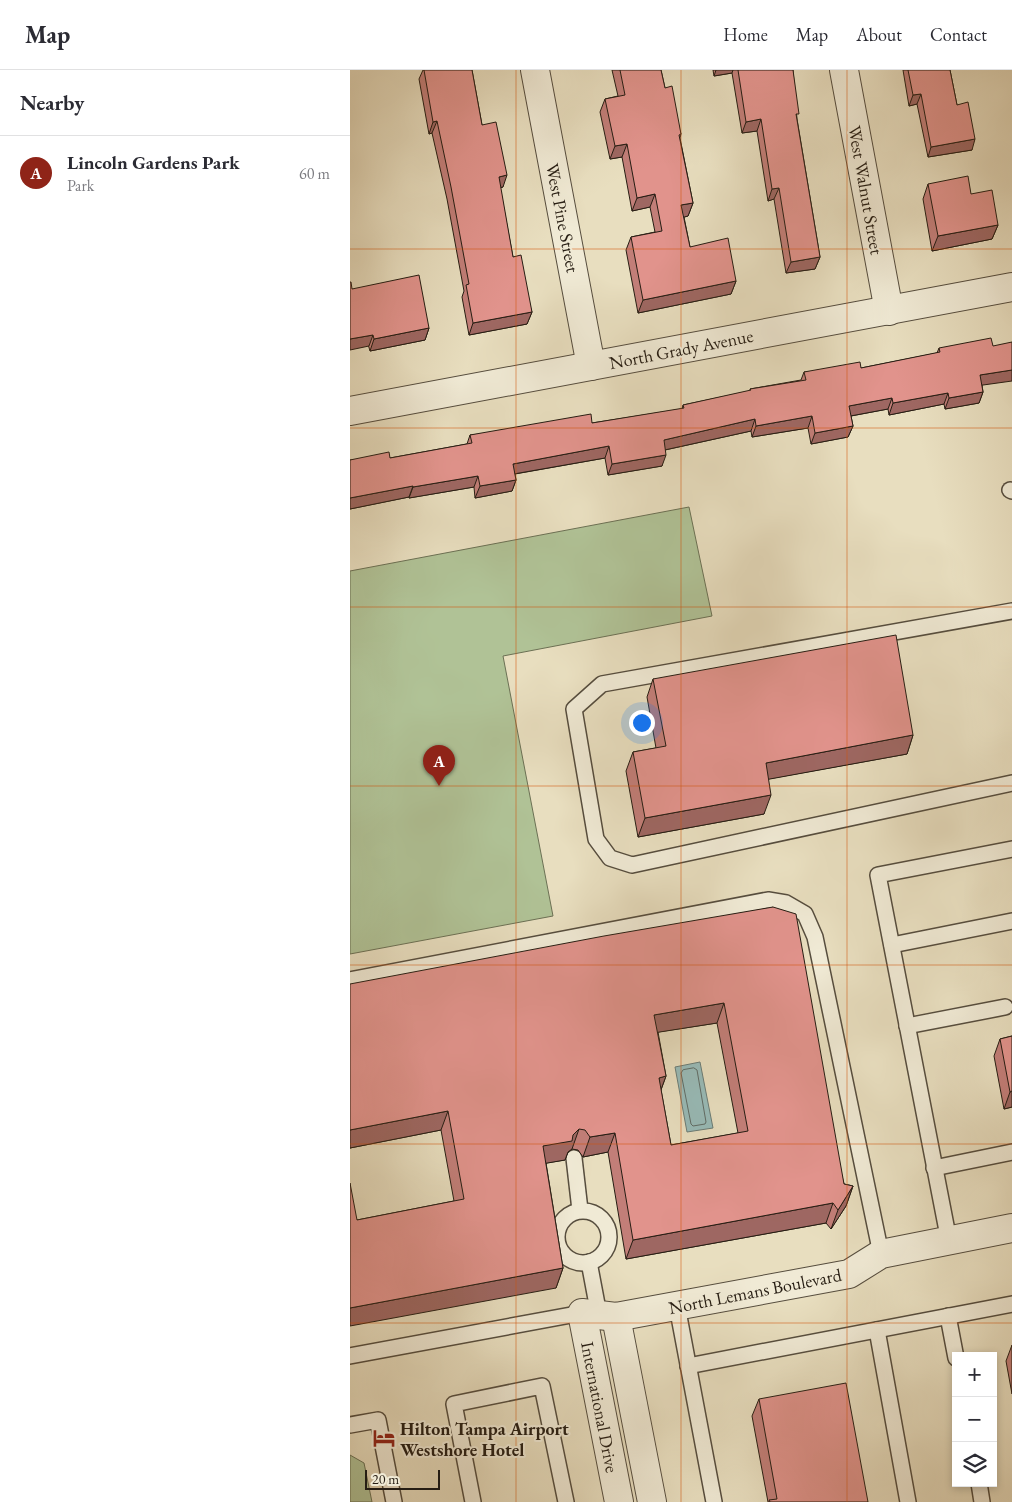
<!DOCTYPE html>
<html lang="en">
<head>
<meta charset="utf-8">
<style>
  :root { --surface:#fff; --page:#f7f7f7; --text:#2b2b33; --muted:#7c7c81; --line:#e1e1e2; --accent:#8f2418 }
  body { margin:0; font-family:"EB Garamond",serif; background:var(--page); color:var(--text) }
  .controls { position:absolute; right:15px; bottom:15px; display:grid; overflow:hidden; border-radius:0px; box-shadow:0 2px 8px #0003 }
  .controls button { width:45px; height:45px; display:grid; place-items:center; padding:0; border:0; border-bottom:1px solid var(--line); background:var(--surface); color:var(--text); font:25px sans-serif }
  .scale { position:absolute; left:15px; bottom:12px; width:75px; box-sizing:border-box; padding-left:5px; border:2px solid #261d13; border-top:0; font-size:14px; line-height:18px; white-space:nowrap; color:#261d13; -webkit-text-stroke:4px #f0ead5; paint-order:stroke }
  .you { position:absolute; left:291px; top:652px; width:18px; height:18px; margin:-12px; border:4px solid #fff; border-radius:50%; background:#1a73e8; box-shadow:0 0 0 8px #1a73e833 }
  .badge { display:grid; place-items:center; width:32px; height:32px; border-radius:50%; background:var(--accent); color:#fff; font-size:16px; font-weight:700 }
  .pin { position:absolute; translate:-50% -41px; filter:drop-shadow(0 1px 2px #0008) }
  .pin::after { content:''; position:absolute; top:26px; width:18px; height:15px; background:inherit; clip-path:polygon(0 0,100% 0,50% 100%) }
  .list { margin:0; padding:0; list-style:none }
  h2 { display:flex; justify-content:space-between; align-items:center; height:65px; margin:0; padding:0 20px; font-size:21px }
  h2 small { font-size:16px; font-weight:400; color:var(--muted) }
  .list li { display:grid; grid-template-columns:32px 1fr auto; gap:15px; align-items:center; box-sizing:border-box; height:75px; padding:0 20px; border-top:1px solid var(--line) }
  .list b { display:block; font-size:19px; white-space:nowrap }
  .list p { margin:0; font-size:16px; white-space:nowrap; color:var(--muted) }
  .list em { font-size:16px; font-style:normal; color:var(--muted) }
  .icon { flex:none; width:28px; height:28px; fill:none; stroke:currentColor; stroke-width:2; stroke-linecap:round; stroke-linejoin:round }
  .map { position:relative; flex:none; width:662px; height:1432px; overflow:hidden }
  header { display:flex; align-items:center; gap:30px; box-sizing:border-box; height:70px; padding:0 25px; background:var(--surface); border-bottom:1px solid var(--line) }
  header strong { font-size:24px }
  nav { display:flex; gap:28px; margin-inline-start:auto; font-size:18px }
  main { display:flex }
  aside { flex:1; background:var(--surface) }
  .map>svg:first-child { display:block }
  .green { fill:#b0c296; stroke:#6b7054 }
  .water { fill:#98bbb8; stroke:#6a7c76 }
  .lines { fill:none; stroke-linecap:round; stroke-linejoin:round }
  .shore { stroke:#5f6c66; stroke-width:1 }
  .service-casing { stroke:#564d3e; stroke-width:18 }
  .minor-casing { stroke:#564d3e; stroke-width:30 }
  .service { stroke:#f0ead5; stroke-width:15 }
  .minor { stroke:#f0ead5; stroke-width:28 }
  .wall { fill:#c27e78; stroke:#261d13; fill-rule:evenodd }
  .shaded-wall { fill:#9e6762; stroke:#261d13 }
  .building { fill:#e1938c; stroke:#261d13; fill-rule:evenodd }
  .grid { fill:none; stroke:#d5530d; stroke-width:1; stroke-opacity:0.55 }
  .labels { text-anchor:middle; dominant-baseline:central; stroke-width:4; stroke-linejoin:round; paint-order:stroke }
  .street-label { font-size:18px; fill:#261d13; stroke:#f0ead5 }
  .poi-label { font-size:18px; font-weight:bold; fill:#261d13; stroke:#f0ead5; text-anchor:start }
</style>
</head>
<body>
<header>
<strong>Map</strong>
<nav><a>Home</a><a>Map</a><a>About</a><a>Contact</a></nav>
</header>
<main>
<aside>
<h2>Nearby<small></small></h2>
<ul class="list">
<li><span class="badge">A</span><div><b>Lincoln Gardens Park</b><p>Park</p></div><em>60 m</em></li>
</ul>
</aside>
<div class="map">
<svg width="662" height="1432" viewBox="0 0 662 1432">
  <rect width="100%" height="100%" fill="#e8debf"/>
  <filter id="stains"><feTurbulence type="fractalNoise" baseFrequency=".004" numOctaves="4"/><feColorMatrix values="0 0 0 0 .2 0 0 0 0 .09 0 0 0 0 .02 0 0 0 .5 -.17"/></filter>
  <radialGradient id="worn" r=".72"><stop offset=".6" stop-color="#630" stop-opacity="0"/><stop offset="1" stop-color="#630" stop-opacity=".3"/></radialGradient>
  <!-- green -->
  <g class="green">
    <path d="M339,437L362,546L153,586L203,846L0,884V501Z"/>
    <path d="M0,1385L14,1393L22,1432H0Z"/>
  </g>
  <!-- water -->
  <path class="water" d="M350,992L363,1058L337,1062L325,997Z"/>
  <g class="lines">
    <!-- shore -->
    <path class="shore" d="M344,998L347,1000L356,1052L355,1054L343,1056L341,1054L331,1003L333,1000Z"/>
    <!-- service casing -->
    <g class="service-casing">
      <g id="service">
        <path d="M660,420L662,421"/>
        <path d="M662,541L252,614L224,639L246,769L260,788L282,795L662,713"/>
        <path d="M542,875L662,851"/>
        <path d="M0,910L418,830L436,833L455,844L465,867L531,1184"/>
        <path d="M557,956L655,937"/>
        <path d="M224,1088L230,1140"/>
        <path d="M584,1098L662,1082"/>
        <circle cx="233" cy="1167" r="26"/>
        <path d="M599,1171L528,805L662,779"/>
        <path d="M239,1192L249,1245"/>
        <path d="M327,1236L364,1432"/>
        <path d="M598,1246L606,1288"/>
        <path d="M527,1260L558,1432"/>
        <path d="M0,1286L232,1243"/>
        <path d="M338,1296L662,1234"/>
        <path d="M0,1355L28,1350L44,1432"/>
        <path d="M629,1413L632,1432"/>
        <path d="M123,1432L104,1334L192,1316L216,1432"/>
      </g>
    </g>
    <!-- minor casing -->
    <g class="minor-casing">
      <g id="minor">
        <path d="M185,0L241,296"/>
        <path d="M494,0L539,241"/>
        <path d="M0,341L662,217"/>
        <path d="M266,1247L302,1432"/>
        <path d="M269,1432L232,1243L266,1247L499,1204L531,1184L662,1158"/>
      </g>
    </g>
    <!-- service -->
    <use href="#service" class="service"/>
    <!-- minor -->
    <use href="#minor" class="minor"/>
  </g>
  <!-- wall -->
  <g class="wall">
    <path d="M73,0H122L132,55L153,117L150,118L163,187L182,242L177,254L119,265L112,227L114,221L97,129L82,63L79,64L69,9Z"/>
    <path d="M262,0H311L315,18L331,64L330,68L343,133L338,146L334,147L340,177L386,211L381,224L288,243L276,180L281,167L305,162L300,137L282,141L272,87L260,89L250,42L255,29L268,26Z"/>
    <path d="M363,0H443L447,49L470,187L465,199L436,203L424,129L418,131L407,61L392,63L382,3L364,6Z"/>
    <path d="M553,0H600L607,35L622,80L578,87L567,34L559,36Z"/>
    <path d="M578,114L648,155L642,169L582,181L573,129Z"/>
    <path d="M2,219L79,258L75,270L20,281Z"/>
    <path d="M589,278L632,315L633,322L629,333L595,339L594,334L539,345L538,339L501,346L503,356L498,367L461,374L458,358L402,367L401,361L315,380L312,396L258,405L255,388L165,404L166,410L162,421L125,428L124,417L59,428V427L0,439V390L40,388L117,374L120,365L242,353L332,339L333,335L400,321V319L451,310L454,302L511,298L587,283Z"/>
    <path d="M303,609L563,665L557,684L418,709L414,744L288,767L276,701L283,682L306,678L297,627Z"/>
    <path d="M423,837L494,1114L503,1116L496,1136L481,1159L476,1153L276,1189L258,1082L233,1087L228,1080L222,1079L218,1082L215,1090L196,1093L213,1198L206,1218L7,1150L104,1131L91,1060L0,1078ZM367,953L388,1063L321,1075L311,1020L316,1006L308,962Z"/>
    <path d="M662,966V1037L654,1039L644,986L650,969Z"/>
    <path d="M662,1275V1324L656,1291Z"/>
    <path d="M409,1329L518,1432H418L402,1346Z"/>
  </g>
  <!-- shaded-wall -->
  <g class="shaded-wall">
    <path d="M366,0H383L382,3L364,6Z"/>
    <path d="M571,24L567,34L559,36L563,25Z"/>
    <path d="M411,49L407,61L392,63L396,52Z"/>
    <path d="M87,51L82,63L79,64L83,52Z"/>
    <path d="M625,69L622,80L578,87L581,77Z"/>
    <path d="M277,74L272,87L260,89L265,76Z"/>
    <path d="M157,105L153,117L144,119L149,107Z"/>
    <path d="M429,118L424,129L418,131L422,119Z"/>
    <path d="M305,124L300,137L282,141L287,128Z"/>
    <path d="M343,133L338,146L327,149L331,135Z"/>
    <path d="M648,155L642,169L582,181L588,166Z"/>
    <path d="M470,187L465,199L436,203L441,192Z"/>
    <path d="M386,211L381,224L288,243L293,230Z"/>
    <path d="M182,242L177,254L119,265L123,253Z"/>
    <path d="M79,258L75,270L20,281L24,269Z"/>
    <path d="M23,265L19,276L0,280V269Z"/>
    <path d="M662,300V311L626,316L630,305Z"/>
    <path d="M633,322L629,333L595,339L599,328Z"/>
    <path d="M598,323L594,334L539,345L543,333Z"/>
    <path d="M542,328L538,339L495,347L499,336Z"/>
    <path d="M462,346L458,358L402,367L406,356Z"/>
    <path d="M405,349L401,361L310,381L314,370Z"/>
    <path d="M503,356L498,367L461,374L465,363Z"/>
    <path d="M259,376L255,388L158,405L163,394Z"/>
    <path d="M316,385L312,396L258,405L262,394Z"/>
    <path d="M128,406L124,417L59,428L63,417Z"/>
    <path d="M166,410L162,421L125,428L130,416Z"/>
    <path d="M63,416L59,427L0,439V428Z"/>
    <path d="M563,665L557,684L409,711L416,693Z"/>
    <path d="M421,725L414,744L288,767L295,748Z"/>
    <path d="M374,933L367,953L297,964L304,945Z"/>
    <path d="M316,1006L309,1025V1008Z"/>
    <path d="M662,1021V1037L654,1039L660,1022Z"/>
    <path d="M98,1041L91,1060L0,1078V1060Z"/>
    <path d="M229,1059L222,1079L218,1082L215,1090L186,1095L193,1076L223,1065Z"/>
    <path d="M265,1063L258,1082L233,1087L240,1067Z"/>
    <path d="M503,1116L496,1136L481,1159L488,1140Z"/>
    <path d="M483,1133L476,1153L276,1189L283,1170Z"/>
    <path d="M213,1198L206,1218L0,1256V1238Z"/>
  </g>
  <!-- building -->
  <g class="building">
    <path d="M74,0H122L132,55L146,52L157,105L149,107L163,187L171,185L182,242L123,253L116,215L119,214L101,117L87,51L83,52Z"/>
    <path d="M270,0H311L315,18L322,16L331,64L329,65L343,133L331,135L340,177L378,168L386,211L293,230L281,167L312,161L305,124L287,128L277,74L265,76L255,29L275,25Z"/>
    <path d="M388,0H443L449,44H446L470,187L441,192L429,118L422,119L411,49L396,52Z"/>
    <path d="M558,0H600L607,35L618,32L625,69L581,77L571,24L563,25Z"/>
    <path d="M618,106L621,124L642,120L648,155L588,166L578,114Z"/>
    <path d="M69,205L79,258L24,269L23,265L0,269V212H1L2,219Z"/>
    <path d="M641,268L643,276L662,272V300L630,305L633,322L599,328L598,323L543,333L542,328L499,336L503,356L465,363L462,346L406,356L405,349L314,370L316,385L262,394L259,376L163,394L166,410L130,416L128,406L63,417V416L0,428V390L39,382L40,388L122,373L120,365L241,344L242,353L334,338L333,335L401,320L400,319L456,310L454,302L510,292L511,298L590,282L589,278Z"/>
    <path d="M546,565L563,665L416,693L421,725L295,748L283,682L316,676L303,609Z"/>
    <path d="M423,837L446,844L494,1114L503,1116L488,1140L483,1133L283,1170L265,1063L240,1067L235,1060L229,1059L223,1065L222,1071L193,1076L213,1198L0,1238V1113L7,1150L114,1129L98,1041L0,1060V914L254,866ZM374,933L398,1061L321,1075L309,1008L316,1006L304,945Z"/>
    <path d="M662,966V1021L660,1022L650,969Z"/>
    <path d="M496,1313L518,1432H420L419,1430L427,1429L409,1329Z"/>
  </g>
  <!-- grid -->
  <path class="grid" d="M166,0V1432M331,0V1432M497,0V1432M0,179H662M0,358H662M0,537H662M0,716H662M0,895H662M0,1074H662M0,1253H662"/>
  <!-- icons -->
  <defs>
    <g id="hotel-bare" transform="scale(1.725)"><path d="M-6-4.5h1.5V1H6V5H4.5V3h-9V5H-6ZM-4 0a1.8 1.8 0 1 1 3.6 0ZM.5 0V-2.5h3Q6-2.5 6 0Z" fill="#8f2418" stroke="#f0ead5" stroke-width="2.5" paint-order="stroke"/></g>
  </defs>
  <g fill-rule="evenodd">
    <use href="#hotel-bare" x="34" y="1368"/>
  </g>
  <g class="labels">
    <!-- street labels -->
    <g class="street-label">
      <text transform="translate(516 120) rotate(80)">West Walnut Street</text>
      <text transform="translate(213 148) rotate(79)">West Pine Street</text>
      <text transform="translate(331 279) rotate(-11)">North Grady Avenue</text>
      <text transform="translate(405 1221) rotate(-11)">North Lemans Boulevard</text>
      <text transform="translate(250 1337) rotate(79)">International Drive</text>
    </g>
    <!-- poi labels -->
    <g class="poi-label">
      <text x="50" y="1358">Hilton Tampa Airport<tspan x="50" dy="21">Westshore Hotel</tspan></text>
    </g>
  </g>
  <rect width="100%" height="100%" filter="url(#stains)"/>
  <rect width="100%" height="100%" fill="url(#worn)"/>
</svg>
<div class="controls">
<button>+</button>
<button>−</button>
<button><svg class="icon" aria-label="layers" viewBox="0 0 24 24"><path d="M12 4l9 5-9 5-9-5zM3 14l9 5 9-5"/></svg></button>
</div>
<div class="scale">20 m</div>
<div class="you"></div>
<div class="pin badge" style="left:89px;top:716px">A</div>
</div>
</main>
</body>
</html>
